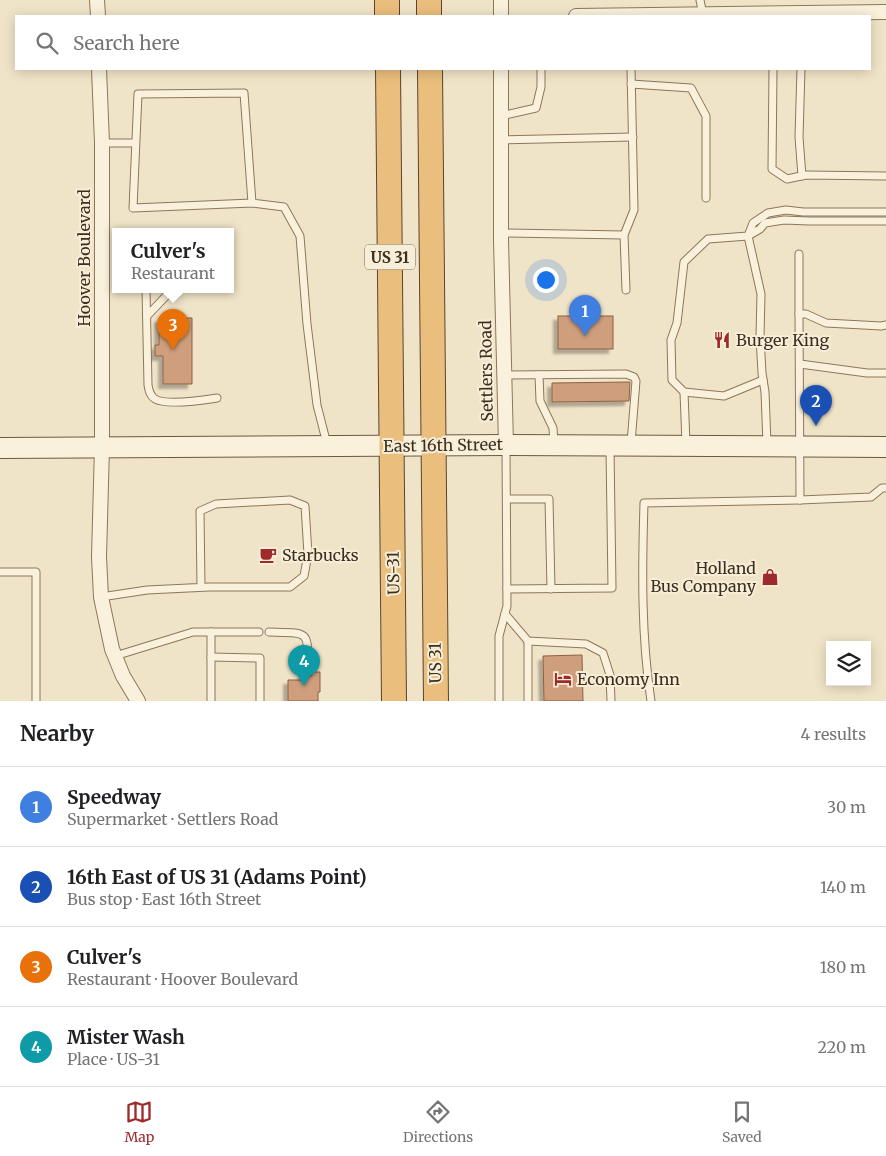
<!DOCTYPE html>
<html lang="en">
<head>
<meta charset="utf-8">
<style>
  :root { --surface:#fff; --page:#f6f6f6; --text:#202124; --muted:#757577; --line:#e0e0e0; --accent:#9e2a2b }
  body { margin:0; font-family:Merriweather,serif; background:var(--page); color:var(--text) }
  .controls { position:absolute; right:15px; bottom:15px; display:grid; overflow:hidden; border-radius:0px; box-shadow:0 2px 12px #0003 }
  .controls button { width:45px; height:45px; display:grid; place-items:center; padding:0; border:0; border-bottom:1px solid var(--line); background:var(--surface); color:var(--text); font:25px sans-serif }
  .you { position:absolute; left:545px; top:279px; width:18px; height:18px; margin:-12px; border:4px solid #fff; border-radius:50%; background:#1a73e8; box-shadow:0 0 0 8px #1a73e833 }
  .badge { display:grid; place-items:center; width:32px; height:32px; border-radius:50%; background:var(--accent); color:#fff; font-size:16px; font-weight:700 }
  .pin { position:absolute; translate:-50% -41px; filter:drop-shadow(0 1px 2px #0008) }
  .pin::after { content:''; position:absolute; top:26px; width:18px; height:15px; background:inherit; clip-path:polygon(0 0,100% 0,50% 100%) }
  .popup { position:absolute; left:112px; top:228px; width:122px; height:65px; box-sizing:border-box; display:grid; place-content:center; border-radius:0px; background:var(--surface); filter:drop-shadow(0 1px 4px #0005); font-size:16px; white-space:nowrap; color:var(--muted) }
  .popup b { font-size:19px; color:var(--text) }
  .popup::after { content:''; position:absolute; left:50%; top:100%; margin-left:-10px; border:10px solid transparent; border-top-color:var(--surface) }
  .list { margin:0; padding:0; list-style:none }
  h2 { display:flex; justify-content:space-between; align-items:center; height:65px; margin:0; padding:0 20px; font-size:21px }
  h2 small { font-size:16px; font-weight:400; color:var(--muted) }
  .list li { display:grid; grid-template-columns:32px 1fr auto; gap:15px; align-items:center; box-sizing:border-box; height:80px; padding:0 20px; border-top:1px solid var(--line) }
  .list b { display:block; font-size:19px; white-space:nowrap }
  .list p { margin:0; font-size:16px; white-space:nowrap; color:var(--muted) }
  .list em { font-size:16px; font-style:normal; color:var(--muted) }
  .icon { flex:none; width:28px; height:28px; fill:none; stroke:currentColor; stroke-width:2; stroke-linecap:round; stroke-linejoin:round }
  .map { position:relative; flex:none; width:886px; height:701px; overflow:hidden }
  .search { position:absolute; background:var(--surface); box-shadow:0 2px 12px #0003; left:15px; right:15px; top:15px; height:55px; display:flex; align-items:center; gap:12px; box-sizing:border-box; padding:0 18px; border-radius:0px; color:var(--muted); font-size:19px }
  .sheet { height:385px; background:var(--surface) }
  nav { display:flex; justify-content:space-around; align-items:center; box-sizing:border-box; height:70px; border-top:1px solid var(--line); background:var(--surface); font-size:14px; color:var(--muted) }
  nav a { display:grid; justify-items:center; gap:2px }
  nav .on { color:var(--accent) }
  .map>svg:first-child { display:block }
  .building { fill:#cf9f7d; stroke:#8d5f41; filter:url(#shadow) }
  .lines { fill:none; stroke-linecap:round; stroke-linejoin:round }
  .service-casing { stroke:#8d765c; stroke-width:9 }
  .minor-casing { stroke:#8d765c; stroke-width:16 }
  .secondary-casing { stroke:#6f573f; stroke-width:22 }
  .trunk-casing { stroke:#5b4430; stroke-width:26 }
  .service { stroke:#faf1dc; stroke-width:7 }
  .minor { stroke:#faf1dc; stroke-width:14 }
  .secondary { stroke:#faf1dc; stroke-width:20 }
  .trunk { stroke:#eabe7c; stroke-width:24 }
  .labels { text-anchor:middle; dominant-baseline:central; stroke-width:4; stroke-linejoin:round; paint-order:stroke }
  .shield { fill:#f7eed8; stroke:#756857; stroke-width:1 }
  .shield-label { font-size:15px; font-weight:bold; fill:#3d2e20 }
  .street-label { font-size:16px; fill:#3d2e20; stroke:#f7eed8 }
  .poi-label { font-size:16px; fill:#3d2e20; stroke:#f7eed8; text-anchor:start }
</style>
</head>
<body>
<div class="map">
<svg width="886" height="701" viewBox="0 0 886 701">
  <defs>
    <filter id="shadow"><feDropShadow dx="-4.5" dy="4.5" stdDeviation="1" flood-color="#0004"/></filter>
  </defs>
  <rect width="100%" height="100%" fill="#f0e4c8"/>
  <!-- building -->
  <g class="building">
    <rect x="558" y="316" width="55" height="33"/>
    <path d="M159,318H192V384H163V356H155V345H159Z"/>
    <path d="M630,382L629,401L552,402V383Z"/>
    <path d="M582,655L583,701H544L543,656Z"/>
    <path d="M313,672H320V692H318V701H288V680H303V673L305,676L309,677L312,675Z"/>
  </g>
  <g class="lines">
    <!-- service casing -->
    <g class="service-casing">
      <g id="service">
        <path d="M700,0L703,15"/>
        <path d="M773,69L772,169L787,179L806,175L886,176"/>
        <path d="M801,69L799,137L802,176"/>
        <path d="M631,84L691,88L706,116V198"/>
        <path d="M501,116L536,108L541,87V69"/>
        <path d="M501,140L633,137"/>
        <path d="M102,143H135"/>
        <path d="M252,203L244,93L138,94L133,208L252,203L284,207L300,236L307,324L317,405L327,444"/>
        <path d="M501,233L624,235"/>
        <path d="M799,254V314H806L826,323L881,326L886,325"/>
        <path d="M146,289L148,385C149,391 150,396 155,399C167,406 204,400 217,398"/>
        <path d="M626,290L624,235L634,210L631,69"/>
        <path d="M147,316L166,296L179,289"/>
        <path d="M800,364L867,373H886"/>
        <path d="M504,375L626,374L634,377L636,381L631,443"/>
        <path d="M539,375L540,401L553,428L554,444"/>
        <path d="M763,380L724,396L684,392L672,380L671,340L677,323L684,262L708,239L748,236L760,229L765,223L784,220L809,221H886"/>
        <path d="M684,392L686,444"/>
        <path d="M767,444L765,392L762,373L760,337L761,294L748,236L753,223L768,213L786,210L803,212H886"/>
        <path d="M507,499H549L551,589"/>
        <path d="M800,500L871,497L882,488H886"/>
        <path d="M0,572H36V701"/>
        <path d="M507,589L612,588L610,448"/>
        <path d="M101,597L147,590L209,587H290L304,576L308,554L305,506L290,500L216,504L200,511L201,587"/>
        <path d="M505,614L528,641L586,644L603,653L610,675L611,701"/>
        <path d="M211,632V701"/>
        <path d="M269,632C312,633 307,630 308,672"/>
        <path d="M115,656L193,632H259"/>
        <path d="M211,657L260,658V701"/>
        <path d="M499,701V636L507,606L506,448"/>
        <path d="M528,701V641"/>
        <path d="M651,701C641,635 642,569 644,503L800,500L799,314"/>
      </g>
    </g>
    <!-- minor casing -->
    <g class="minor-casing">
      <g id="minor">
        <path d="M97,0L98,16"/>
        <path d="M501,0V16"/>
        <path d="M576,16L886,12"/>
        <path d="M99,69L102,143V447L99,557L101,597L112,649L123,676L138,701"/>
        <path d="M501,69V240L506,445"/>
      </g>
    </g>
    <!-- secondary casing -->
    <g class="secondary-casing">
      <path id="secondary" d="M0,448L506,445L886,447"/>
    </g>
    <!-- trunk casing -->
    <g class="trunk-casing">
      <g id="trunk">
        <path d="M387,0V16"/>
        <path d="M429,0V16"/>
        <path d="M388,69L394,701"/>
        <path d="M430,69L436,701"/>
      </g>
    </g>
    <!-- service -->
    <use href="#service" class="service"/>
    <!-- minor -->
    <use href="#minor" class="minor"/>
    <!-- secondary -->
    <use href="#secondary" class="secondary"/>
    <!-- trunk -->
    <use href="#trunk" class="trunk"/>
  </g>
  <!-- icons -->
  <defs>
    <g id="restaurant-bare" transform="scale(1.35)"><path d="M-5-6h1v4h1v-4h1v4h1v-4h1v5L-1.5 .5V6h-2V.5L-5-1ZM5-6V6H3V1.5H1.5Q1.5-4 5-6Z" fill="#9e2a2b" stroke="#f7eed8" stroke-width="2.5" paint-order="stroke"/></g>
    <g id="cafe-bare" transform="scale(1.35)"><path d="M-5.5-4.5H6V0H3Q3 3.5 0 3.5H-2.5Q-5.5 3.5-5.5 0ZM3-3.2v2h1.7v-2ZM-6 4.5H4V6H-6Z" fill="#9e2a2b" stroke="#f7eed8" stroke-width="2.5" paint-order="stroke"/></g>
    <g id="shop-bare" transform="scale(1.35)"><path d="M-5-2.5h2.3a2.7 3.5 0 0 1 5.4 0H5L5.5 6h-11ZM-1.5-2.5h3a1.5 2.3 0 0 0-3 0Z" fill="#9e2a2b" stroke="#f7eed8" stroke-width="2.5" paint-order="stroke"/></g>
    <g id="hotel-bare" transform="scale(1.35)"><path d="M-6-4.5h1.5V1H6V5H4.5V3h-9V5H-6ZM-4 0a1.8 1.8 0 1 1 3.6 0ZM.5 0V-2.5h3Q6-2.5 6 0Z" fill="#9e2a2b" stroke="#f7eed8" stroke-width="2.5" paint-order="stroke"/></g>
  </defs>
  <g fill-rule="evenodd">
    <use href="#restaurant-bare" x="722" y="340"/>
    <use href="#cafe-bare" x="268" y="555"/>
    <use href="#shop-bare" x="770" y="577"/>
    <use href="#hotel-bare" x="563" y="679"/>
  </g>
  <g class="labels">
    <!-- shield labels -->
    <rect class="shield" x="365" y="244.5" width="50" height="25" rx="4"/>
    <g class="shield-label">
      <text x="390" y="257">US 31</text>
    </g>
    <!-- street labels -->
    <g class="street-label">
      <text transform="translate(84 258) rotate(-90)">Hoover Boulevard</text>
      <text transform="translate(486 371) rotate(-91)">Settlers Road</text>
      <text transform="translate(443 445) rotate(-1)">East 16th Street</text>
      <text transform="translate(393 573) rotate(-91)">US-31</text>
      <text transform="translate(435 663) rotate(-91)">US 31</text>
    </g>
    <!-- poi labels -->
    <g class="poi-label">
      <text x="736" y="340">Burger King</text>
      <text x="282" y="555">Starbucks</text>
      <text x="756" y="568" text-anchor="end">Holland<tspan x="756" dy="18">Bus Company</tspan></text>
      <text x="577" y="679">Economy Inn</text>
    </g>
  </g>
</svg>
<div class="controls">
<button><svg class="icon" aria-label="layers" viewBox="0 0 24 24"><path d="M12 4l9 5-9 5-9-5zM3 14l9 5 9-5"/></svg></button>
</div>
<div class="you"></div>
<div class="pin badge" style="left:585px;top:336px;background:#3f7fe0">1</div>
<div class="pin badge" style="left:816px;top:426px;background:#1a4fb4">2</div>
<div class="pin badge" style="left:173px;top:350px;background:#e8710a">3</div>
<div class="popup"><b>Culver's</b>Restaurant</div>
<div class="pin badge" style="left:304px;top:686px;background:#0f9aa8">4</div>
<div class="search"><svg class="icon" aria-label="search" viewBox="0 0 24 24"><circle cx="10" cy="10" r="6"/><path d="M15 15l6 6"/></svg>Search here</div>
</div>
<section class="sheet">
<h2>Nearby<small>4 results</small></h2>
<ul class="list">
<li><span class="badge" style="background:#3f7fe0">1</span><div><b>Speedway</b><p>Supermarket · Settlers Road</p></div><em>30 m</em></li>
<li><span class="badge" style="background:#1a4fb4">2</span><div><b>16th East of US 31 (Adams Point)</b><p>Bus stop · East 16th Street</p></div><em>140 m</em></li>
<li><span class="badge" style="background:#e8710a">3</span><div><b>Culver's</b><p>Restaurant · Hoover Boulevard</p></div><em>180 m</em></li>
<li><span class="badge" style="background:#0f9aa8">4</span><div><b>Mister Wash</b><p>Place · US-31</p></div><em>220 m</em></li>
</ul>
</section>
<nav>
<a class="on"><svg class="icon" aria-label="map" viewBox="0 0 24 24"><path d="M3 6l6-2 6 2 6-2v14l-6 2-6-2-6 2zM9 4v14M15 6v14"/></svg>Map</a>
<a><svg class="icon" aria-label="directions" viewBox="0 0 24 24"><path d="M12 3l9 9-9 9-9-9zM9 14v-3h6M13 9l2 2-2 2"/></svg>Directions</a>
<a><svg class="icon" aria-label="saved" viewBox="0 0 24 24"><path d="M7 4h10v16l-5-4-5 4z"/></svg>Saved</a>
</nav>
</body>
</html>
